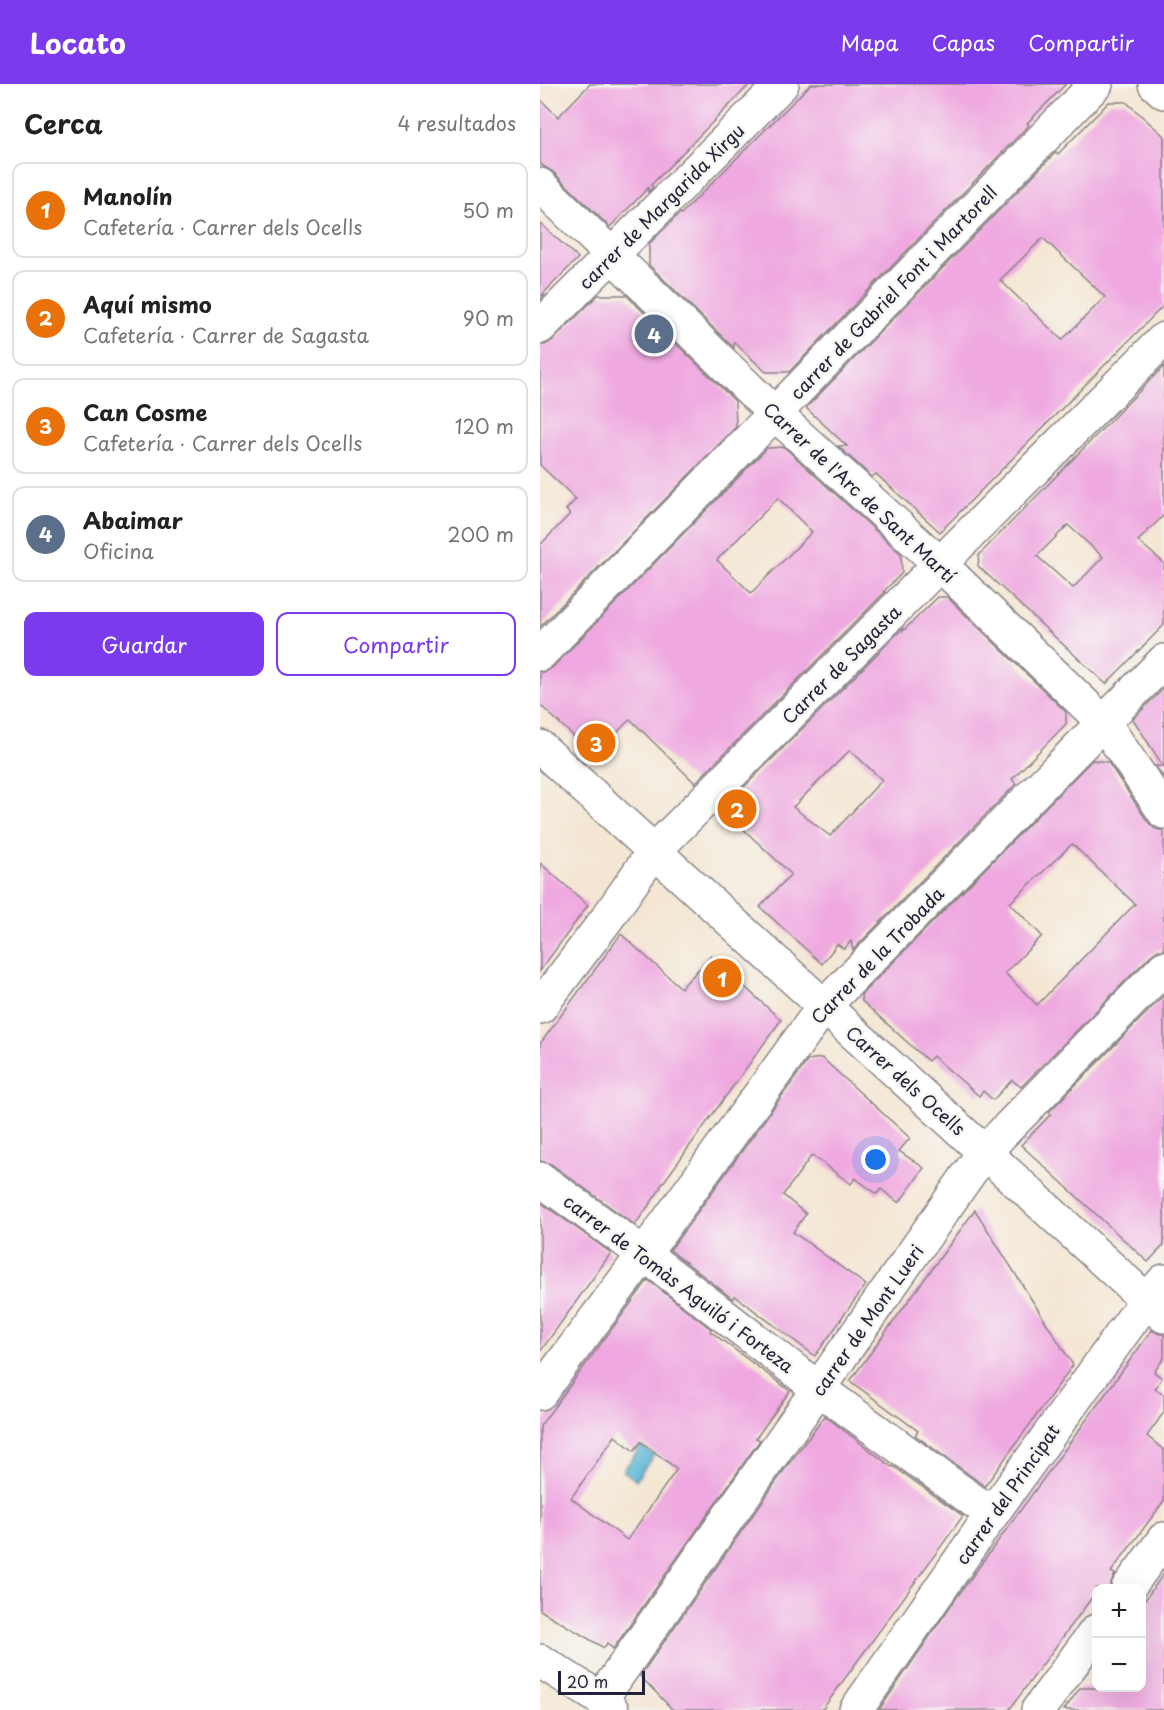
<!DOCTYPE html>
<html lang="es">
<head>
<meta charset="utf-8">
<style>
  :root { --surface:#fff; --page:#f2f2f2; --text:#222; --muted:#767676; --line:#e0e0e0; --accent:#7c3aed }
  body { margin:0; font-family:"Playpen Sans",sans-serif; background:var(--page); color:var(--text) }
  .controls { position:absolute; right:18px; bottom:18px; display:grid; overflow:hidden; border-radius:12px; box-shadow:0 6px 24px #0002 }
  .controls button { width:54px; height:54px; display:grid; place-items:center; padding:0; border:0; border-bottom:2px solid var(--line); background:var(--surface); color:var(--text); font:30px sans-serif }
  .scale { position:absolute; left:18px; bottom:15px; width:87px; box-sizing:border-box; padding-left:6px; border:3px solid #22223b; border-top:0; font-size:16px; line-height:21px; white-space:nowrap; color:#22223b; -webkit-text-stroke:4px #f6f6f2; paint-order:stroke }
  .you { position:absolute; left:336px; top:1076px; width:21px; height:21px; margin:-15px; border:4px solid #fff; border-radius:50%; background:#1a73e8; box-shadow:0 0 0 9px #1a73e833 }
  .badge { display:grid; place-items:center; width:39px; height:39px; border-radius:50%; background:var(--accent); color:#fff; font-size:20px; font-weight:700 }
  .pin { position:absolute; translate:-50% -50%; border:3px solid #fff; box-shadow:0 2px 6px #0006 }
  .list { margin:0; padding:0; list-style:none }
  h2 { display:flex; justify-content:space-between; align-items:center; height:78px; margin:0; padding:0 24px; font-size:26px }
  h2 small { font-size:20px; font-weight:400; color:var(--muted) }
  .list li { display:grid; grid-template-columns:39px 1fr auto; gap:18px; align-items:center; box-sizing:border-box; height:96px; margin:0 12px 12px; padding:0 12px; border:2px solid var(--line); border-radius:12px }
  .list b { display:block; font-size:22px; white-space:nowrap }
  .list p { margin:0; font-size:20px; white-space:nowrap; color:var(--muted) }
  .list em { font-size:20px; font-style:normal; color:var(--muted) }
  .actions { display:flex; gap:12px; padding:18px 24px }
  .actions a { flex:1; padding:14px 0; border:2px solid var(--accent); border-radius:12px; text-align:center; font-size:21px; color:var(--accent) }
  .actions .main { background:var(--accent); color:#fff }
  .map { position:relative; flex:none; width:624px; height:1626px; overflow:hidden }
  header { display:flex; align-items:center; gap:36px; box-sizing:border-box; height:84px; padding:0 30px; background:var(--accent); color:#fff }
  header strong { font-size:28px }
  nav { display:flex; gap:33px; margin-inline-start:auto; font-size:21px }
  main { display:flex }
  aside { flex:1; background:var(--surface) }
  .map>svg:first-child { display:block }
  .water { fill:#55b4d4; stroke:#3c6b88; stroke-width:1.5 }
  .building { fill:#efa9e0; fill-rule:evenodd }
  .lines { fill:none; stroke-linecap:round; stroke-linejoin:round }
  .street-casing { stroke:#8b8487; stroke-width:36 }
  .secondary-casing { stroke:#8b8487; stroke-width:36 }
  .street { stroke:#fff; stroke-width:33 }
  .secondary { stroke:#fff; stroke-width:33 }
  .labels { text-anchor:middle; dominant-baseline:central; stroke-width:5; stroke-linejoin:round; paint-order:stroke }
  .street-label { font-size:18px; fill:#22223b; stroke:#f6f6f2 }
</style>
</head>
<body>
<header>
<strong>Locato</strong>
<nav><a>Mapa</a><a>Capas</a><a>Compartir</a></nav>
</header>
<main>
<aside>
<h2>Cerca<small>4 resultados</small></h2>
<ul class="list">
<li><span class="badge" style="background:#e8710a">1</span><div><b>Manolín</b><p>Cafetería · Carrer dels Ocells</p></div><em>50 m</em></li>
<li><span class="badge" style="background:#e8710a">2</span><div><b>Aquí mismo</b><p>Cafetería · Carrer de Sagasta</p></div><em>90 m</em></li>
<li><span class="badge" style="background:#e8710a">3</span><div><b>Can Cosme</b><p>Cafetería · Carrer dels Ocells</p></div><em>120 m</em></li>
<li><span class="badge" style="background:#5c6f8a">4</span><div><b>Abaimar</b><p>Oficina</p></div><em>200 m</em></li>
</ul>
<div class="actions"><a class="main">Guardar</a><a>Compartir</a></div>
</aside>
<div class="map">
<svg width="624" height="1626" viewBox="0 0 624 1626">
  <rect width="100%" height="100%" fill="#f6f6f2"/>
  <filter id="ink" filterUnits="userSpaceOnUse"><feTurbulence type="fractalNoise" baseFrequency=".0167" numOctaves="2"/><feDisplacementMap in="SourceGraphic" scale="12" xChannelSelector="R" yChannelSelector="G"/><feConvolveMatrix kernelMatrix="1 2 1 2 8 2 1 2 1" color-interpolation-filters="sRGB"/></filter>
  <filter id="wash" filterUnits="userSpaceOnUse"><feTurbulence type="fractalNoise" baseFrequency=".008" numOctaves="4" result="noise"/><feDisplacementMap in="SourceGraphic" scale="24" xChannelSelector="R" yChannelSelector="G"/><feGaussianBlur stdDeviation="1.35" result="paint"/><feColorMatrix in="noise" values="0 0 0 0 0 0 0 0 0 0 0 0 0 0 0 0 0 1.4 0 .05"/><feComposite in="paint" operator="in"/></filter>
  <g filter="url(#wash)">
    <rect width="100%" height="100%" fill="#f4e6d3"/>
    <!-- water -->
    <path class="water" d="M101,1362L114,1371L96,1396L83,1387Z"/>
    <g id="blocks">
      <!-- building -->
      <g class="building">
        <path d="M50,0H210L111,101L113,103L108,108V104L70,143L13,88L0,80V15L18,33Z"/>
        <path d="M271,0H526L487,39L489,41L249,288H226L194,258V264L109,181V160L140,129L141,130Z"/>
        <path d="M569,18H586L624,52V221L400,448L336,390L332,393L298,362H307L266,324L516,68L518,70ZM503,154L565,213L522,256L460,196Z"/>
        <path d="M0,139L38,174L2,211H5L0,216Z"/>
        <path d="M58,211H86L195,317L196,343L0,543V461L30,430L26,426L36,415L0,381V261H5L13,256Z"/>
        <path d="M624,282V431L598,457L624,479V541L566,600L438,482L439,471ZM528,441L563,473L533,504L497,472Z"/>
        <path d="M244,363L361,470L362,489L344,507L345,508L155,699L90,635L55,672L0,621V588H6L13,583L227,364ZM238,414L272,448L211,509L177,476Z"/>
        <path d="M398,513H407L526,628V640L472,695L476,700L313,866L311,857L304,865L297,860L282,880L220,823L251,790L182,725L363,544V547ZM310,666L342,696L290,752L253,723Z"/>
        <path d="M624,604V694L615,682H623L593,635Z"/>
        <path d="M552,676L568,678L608,738L615,745L624,747V866H618L611,871L481,1003L472,996L453,1016L443,1007L439,1012L393,972L388,977L322,917L321,911ZM532,760L595,820L497,921L465,889L502,852L470,819Z"/>
        <path d="M0,779L48,821L0,887Z"/>
        <path d="M81,850L141,904L171,872L241,936L120,1103L121,1104L95,1141L11,1080L0,1077V960Z"/>
        <path d="M624,911V1161L608,1178L481,1061L511,1030L509,1028Z"/>
        <path d="M282,974L370,1054L359,1067L384,1084L359,1119L341,1105L337,1110L315,1094L311,1100L272,1071L243,1111L266,1130L253,1148L326,1201L300,1236H301L275,1272L195,1212L193,1215L130,1166L268,976Z"/>
        <path d="M0,1118L71,1169L0,1268Z"/>
        <path d="M435,1126L533,1281L445,1402L375,1351L378,1347L310,1297Z"/>
        <path d="M108,1196L171,1245L170,1247L250,1307L216,1354L220,1356L73,1565L67,1559L64,1564L0,1526V1342ZM75,1352L94,1367L101,1358L137,1385L87,1456L31,1414Z"/>
        <path d="M612,1246L619,1250H624V1274L614,1288L622,1294L615,1305L624,1311V1328L607,1352L624,1366V1417L571,1488L575,1490L570,1501V1504H556V1508L469,1626H339L412,1520Z"/>
        <path d="M285,1332L352,1383L353,1382L423,1432L282,1626H133L100,1592L250,1378Z"/>
        <path d="M624,1489V1626H524L540,1604H602V1520Z"/>
      </g>
    </g>
  </g>
  <g filter="url(#ink)">
    <use href="#blocks" fill-opacity="0" stroke="#8b8487" stroke-width="1.5"/>
    <g class="lines">
      <!-- street casing -->
      <g class="street-casing">
        <g id="street">
          <path d="M0,101L234,329L400,480L564,639L624,728"/>
          <path d="M0,243L242,0"/>
          <path d="M0,570L556,0"/>
          <path d="M0,663L624,1232"/>
          <path d="M0,923L66,836L114,767L624,255"/>
          <path d="M0,1095L104,1170L279,1305L452,1430"/>
          <path d="M0,1309L104,1170L284,922L624,577"/>
          <path d="M588,1504L624,1455"/>
          <path d="M61,1615L444,1068L624,884"/>
          <path d="M316,1626L452,1430L607,1215L624,1197"/>
          <path d="M498,1626L556,1547"/>
        </g>
      </g>
      <!-- secondary casing -->
      <g class="secondary-casing">
        <g id="secondary">
          <path d="M615,0L624,8"/>
          <path d="M0,1577L61,1615L72,1626"/>
        </g>
      </g>
      <!-- street -->
      <use href="#street" class="street"/>
      <!-- secondary -->
      <use href="#secondary" class="secondary"/>
    </g>
  </g>
  <g class="labels">
    <!-- street labels -->
    <g class="street-label">
      <text transform="translate(121 122) rotate(-45)">carrer de Margarida Xirgu</text>
      <text transform="translate(353 208) rotate(-46)">carrer de Gabriel Font i Martorell</text>
      <text transform="translate(320 408) rotate(43)">Carrer de l'Arc de Sant Martí</text>
      <text transform="translate(301 580) rotate(-45)">Carrer de Sagasta</text>
      <text transform="translate(337 871) rotate(-46)">Carrer de la Trobada</text>
      <text transform="translate(366 996) rotate(42)">Carrer dels Ocells</text>
      <text transform="translate(139 1199) rotate(37)">carrer de Tomàs Aguiló i Forteza</text>
      <text transform="translate(327 1236) rotate(-55)">carrer de Mont Lueri</text>
      <text transform="translate(467 1410) rotate(-55)">carrer del Principat</text>
    </g>
  </g>
</svg>
<div class="controls">
<button>+</button>
<button>−</button>
</div>
<div class="scale">20 m</div>
<div class="you"></div>
<div class="pin badge" style="left:182px;top:894px;background:#e8710a">1</div>
<div class="pin badge" style="left:197px;top:725px;background:#e8710a">2</div>
<div class="pin badge" style="left:56px;top:659px;background:#e8710a">3</div>
<div class="pin badge" style="left:114px;top:250px;background:#5c6f8a">4</div>
</div>
</main>
</body>
</html>
